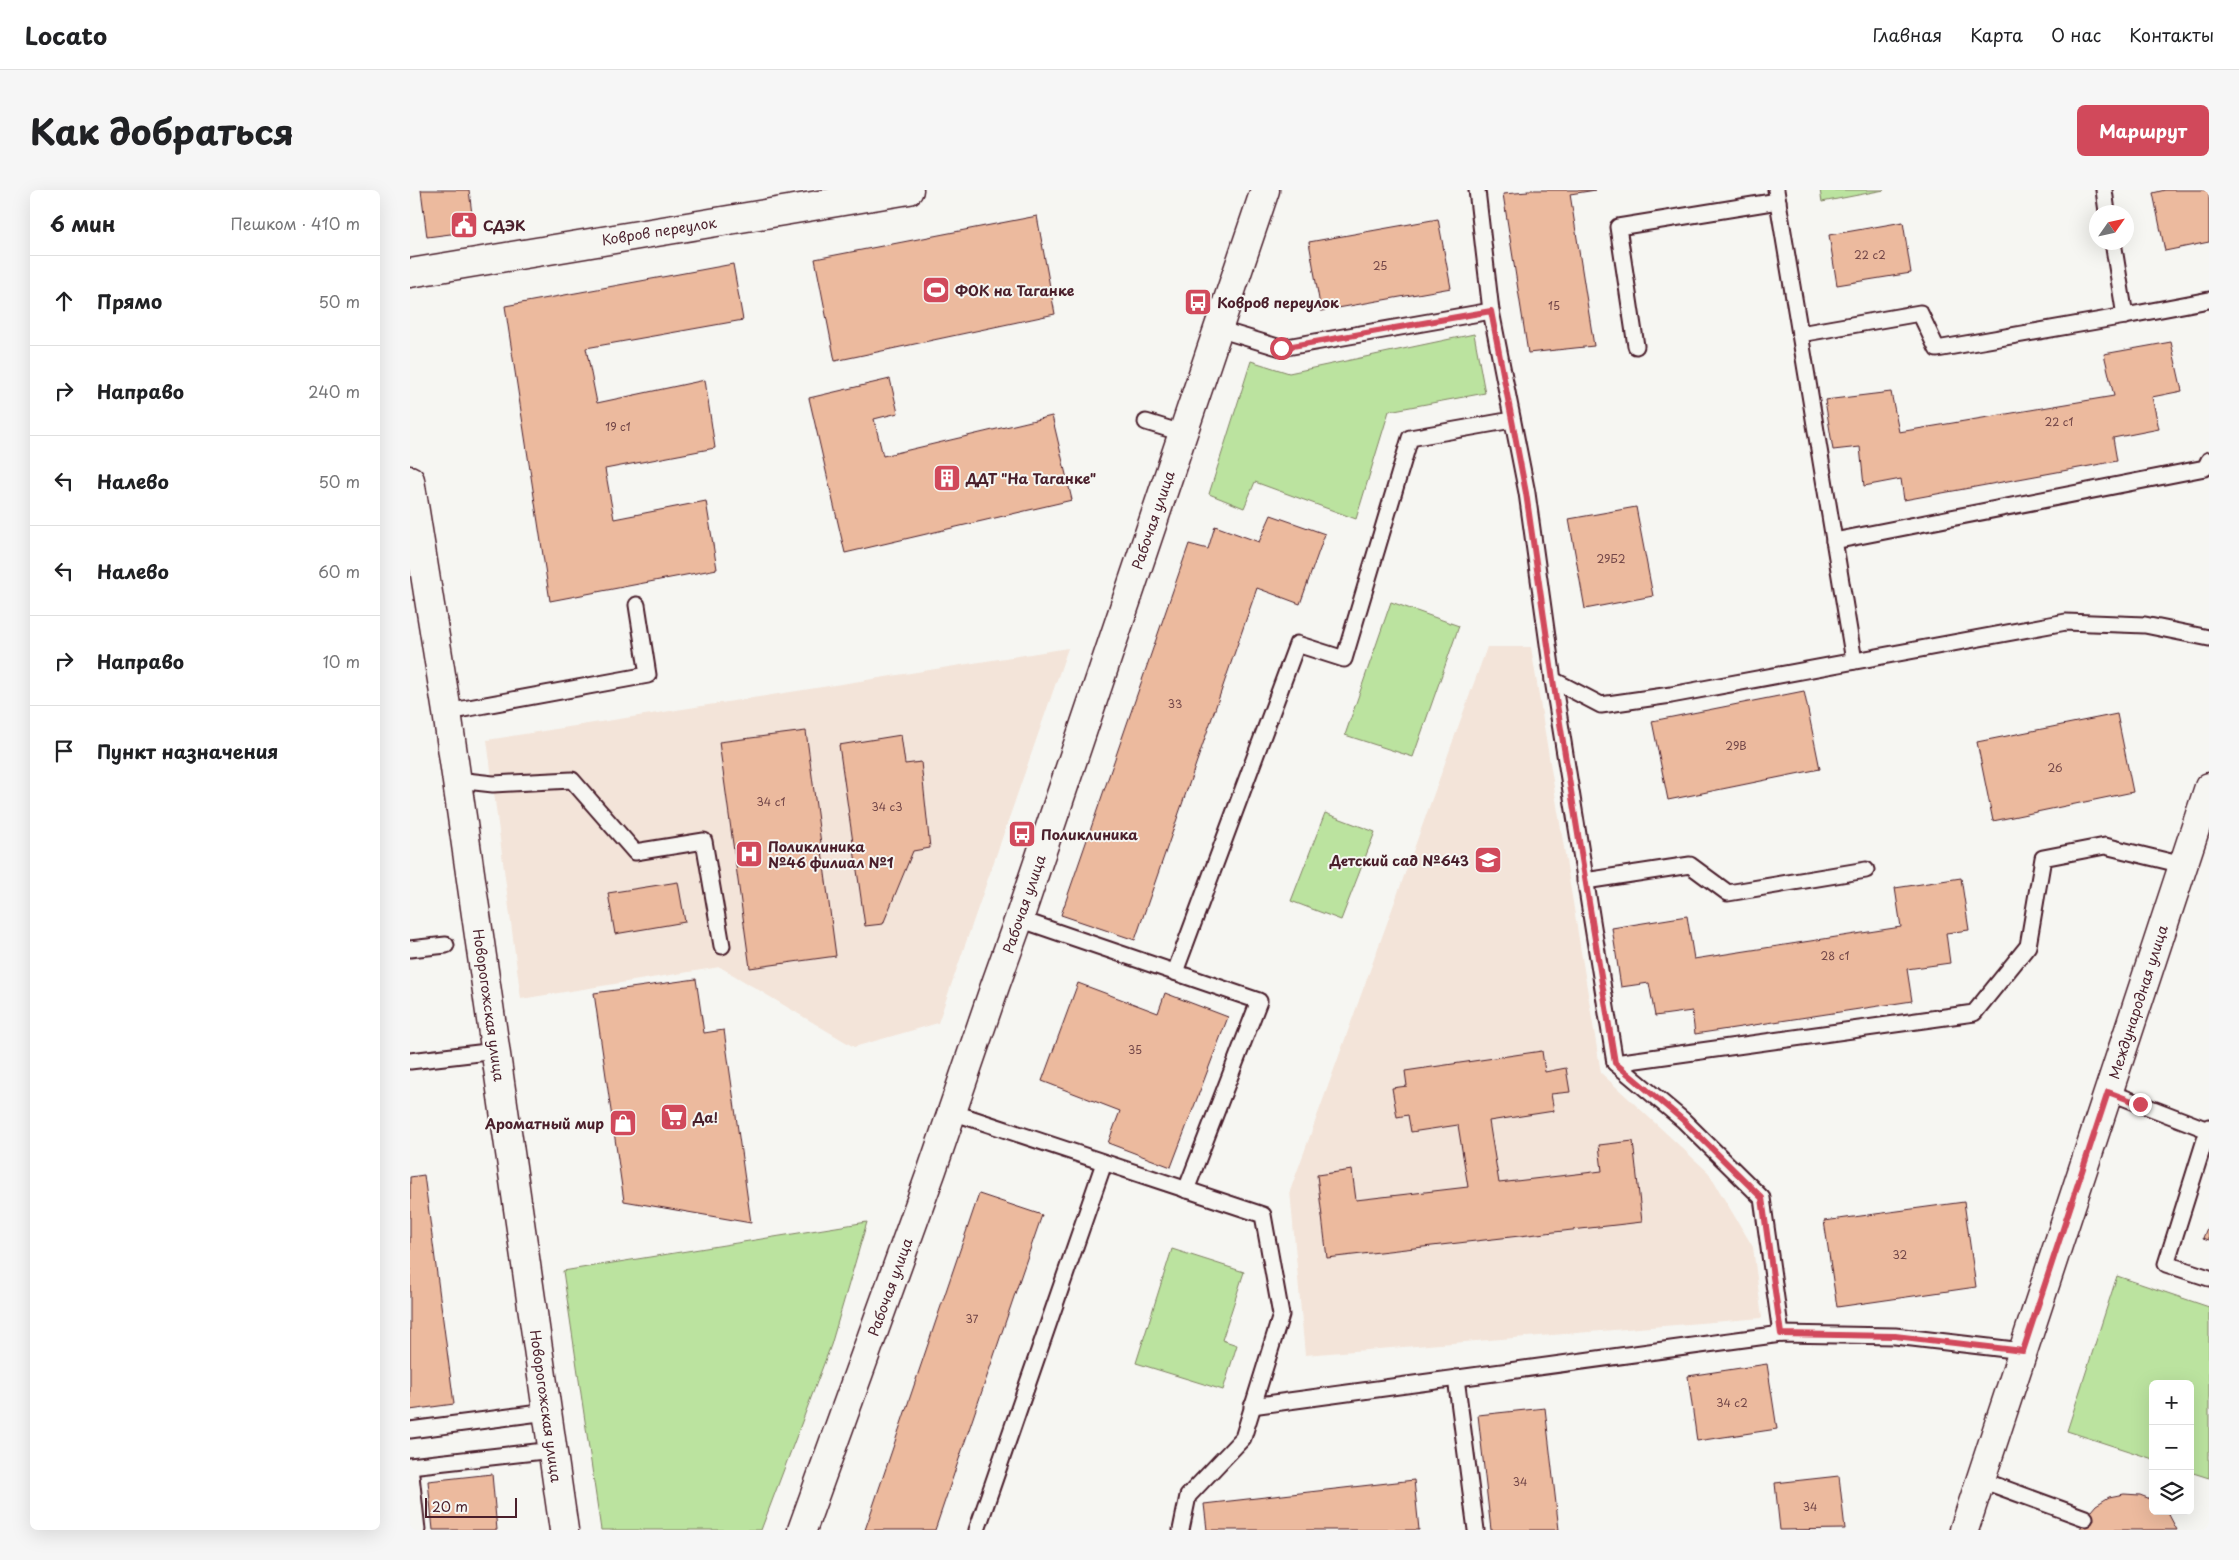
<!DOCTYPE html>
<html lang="ru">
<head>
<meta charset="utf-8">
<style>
  :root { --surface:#fff; --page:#f6f6f6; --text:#202124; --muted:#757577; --line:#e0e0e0; --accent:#d1495b }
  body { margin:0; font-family:"Playpen Sans",sans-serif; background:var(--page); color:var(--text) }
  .controls { position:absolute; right:15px; bottom:15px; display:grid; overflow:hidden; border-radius:8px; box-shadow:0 5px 20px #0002 }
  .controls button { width:45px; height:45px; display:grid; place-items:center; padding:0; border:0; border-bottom:1px solid var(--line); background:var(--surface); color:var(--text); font:25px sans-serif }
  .compass { position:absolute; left:1679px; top:15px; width:45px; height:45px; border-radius:50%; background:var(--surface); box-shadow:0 5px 20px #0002; rotate:56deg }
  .scale { position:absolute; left:15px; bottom:12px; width:92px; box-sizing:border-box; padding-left:5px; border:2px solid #4a1f2b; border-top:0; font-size:14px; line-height:18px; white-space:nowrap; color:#4a1f2b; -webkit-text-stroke:4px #f6f6f2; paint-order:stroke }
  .stop { position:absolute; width:15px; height:15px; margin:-11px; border:4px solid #d1495b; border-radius:50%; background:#fff }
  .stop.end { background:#d1495b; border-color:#fff; box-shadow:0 1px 5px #0008 }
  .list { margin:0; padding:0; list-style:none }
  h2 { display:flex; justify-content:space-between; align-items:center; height:65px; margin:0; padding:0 20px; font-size:21px }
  h2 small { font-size:16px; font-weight:400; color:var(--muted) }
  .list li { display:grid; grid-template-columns:32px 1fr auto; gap:15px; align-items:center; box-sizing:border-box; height:90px; padding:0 20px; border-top:1px solid var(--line) }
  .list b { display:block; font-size:19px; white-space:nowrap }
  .list em { font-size:16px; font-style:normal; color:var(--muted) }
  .icon { flex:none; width:28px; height:28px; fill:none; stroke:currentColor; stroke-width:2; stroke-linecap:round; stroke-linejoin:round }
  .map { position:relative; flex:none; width:1799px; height:1340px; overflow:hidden; border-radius:8px }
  header { display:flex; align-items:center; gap:30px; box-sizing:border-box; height:70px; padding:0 25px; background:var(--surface); border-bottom:1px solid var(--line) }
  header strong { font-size:24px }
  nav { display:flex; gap:28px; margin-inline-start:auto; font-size:18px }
  .intro { display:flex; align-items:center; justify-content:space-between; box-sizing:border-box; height:120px; padding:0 30px }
  h1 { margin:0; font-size:35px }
  .button { padding:12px 22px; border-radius:8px; background:var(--accent); color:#fff; font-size:18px; font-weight:700 }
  main { display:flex; gap:30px; padding:0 30px }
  aside { flex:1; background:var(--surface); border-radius:8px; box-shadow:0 5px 20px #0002 }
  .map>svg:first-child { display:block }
  .built { fill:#f3e4d9 }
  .green { fill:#bbe39f; stroke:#828165 }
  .building { fill:#ecba9e; stroke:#4a1f2b }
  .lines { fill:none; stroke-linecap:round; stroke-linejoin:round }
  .service-casing { stroke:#4a1f2b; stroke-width:19 }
  .minor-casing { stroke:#4a1f2b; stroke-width:31 }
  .tertiary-casing { stroke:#4a1f2b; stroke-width:31 }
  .service { stroke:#f6f6f2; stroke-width:15 }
  .minor { stroke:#f6f6f2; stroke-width:28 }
  .tertiary { stroke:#f6f6f2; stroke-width:28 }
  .route { stroke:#d1495b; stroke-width:6 }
  .labels { text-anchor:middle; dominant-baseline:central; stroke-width:4; stroke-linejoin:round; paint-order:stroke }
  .number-label { font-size:11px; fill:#724648 }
  .poi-label { font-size:14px; font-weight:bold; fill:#4a1f2b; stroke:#f6f6f2; text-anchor:start }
  .street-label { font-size:14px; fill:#4a1f2b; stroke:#f6f6f2 }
</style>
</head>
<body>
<header>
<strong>Locato</strong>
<nav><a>Главная</a><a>Карта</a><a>О нас</a><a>Контакты</a></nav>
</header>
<div class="intro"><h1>Как добраться</h1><a class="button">Маршрут</a></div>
<main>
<aside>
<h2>6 мин<small>Пешком · 410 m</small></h2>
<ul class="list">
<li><svg class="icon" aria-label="ahead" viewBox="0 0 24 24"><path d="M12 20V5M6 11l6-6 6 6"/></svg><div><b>Прямо</b></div><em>50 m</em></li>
<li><svg class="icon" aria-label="right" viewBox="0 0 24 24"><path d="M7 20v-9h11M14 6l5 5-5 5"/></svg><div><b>Направо</b></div><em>240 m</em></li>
<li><svg class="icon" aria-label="left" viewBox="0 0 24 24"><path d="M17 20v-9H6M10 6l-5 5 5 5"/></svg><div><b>Налево</b></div><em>50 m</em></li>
<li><svg class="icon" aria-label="left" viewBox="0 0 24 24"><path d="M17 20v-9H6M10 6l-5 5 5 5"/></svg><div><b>Налево</b></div><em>60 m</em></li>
<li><svg class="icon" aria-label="right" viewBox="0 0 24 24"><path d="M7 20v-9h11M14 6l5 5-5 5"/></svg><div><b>Направо</b></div><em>10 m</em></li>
<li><svg class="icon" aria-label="arrive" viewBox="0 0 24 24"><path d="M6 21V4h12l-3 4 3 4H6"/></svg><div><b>Пункт назначения</b></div></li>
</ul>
</aside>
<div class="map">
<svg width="1799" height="1340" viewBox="0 0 1799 1340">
  <rect width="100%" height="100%" fill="#f6f6f2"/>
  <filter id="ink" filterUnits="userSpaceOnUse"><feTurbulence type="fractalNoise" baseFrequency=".02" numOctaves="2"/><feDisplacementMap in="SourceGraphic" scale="10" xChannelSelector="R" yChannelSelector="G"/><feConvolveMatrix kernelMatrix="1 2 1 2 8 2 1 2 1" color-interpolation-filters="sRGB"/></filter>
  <g filter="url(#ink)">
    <!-- built -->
    <g class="built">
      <path d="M1077,457H1121L1191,883L1298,982L1343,1057L1352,1128L895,1165L880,1001Z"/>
      <path d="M658,458L528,833L444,857L310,777L111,809L77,550Z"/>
    </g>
    <!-- green -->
    <g class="green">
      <path d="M1410,0H1474L1412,12Z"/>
      <path d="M1064,144L1075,203L979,221L946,329L845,292L834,318L799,304L841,171L879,183Z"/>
      <path d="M981,412L1049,436L1003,567L935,545Z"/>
      <path d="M915,623L965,642L931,730L881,711Z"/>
      <path d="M457,1032L421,1155L351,1340H191L153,1081Z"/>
      <path d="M762,1059L834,1082L812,1150L827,1155L813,1200L726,1173Z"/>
      <path d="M1707,1086L1799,1117V1288L1780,1282V1194H1743V1269L1657,1241Z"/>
    </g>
    <!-- building -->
    <g class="building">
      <path d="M11,0H59L64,41L17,47Z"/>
      <path d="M1117,0H1186L1160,4L1184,156L1118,163L1093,4L1118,2Z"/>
      <path d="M1755,0H1799V52L1755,61L1743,3Z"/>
      <path d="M627,26L645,124L425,171L405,69Z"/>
      <path d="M1028,29L1041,98L911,121L899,52Z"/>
      <path d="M1493,32L1501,83L1427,95L1419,45Z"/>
      <path d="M323,74L333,130L176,158L187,213L295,190L305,258L195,279L204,329L296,311L307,379L140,411L95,116Z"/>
      <path d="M1761,152L1772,201L1742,207L1749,239L1703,248L1707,271L1494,310L1491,289L1454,296L1450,257L1423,260L1415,210L1481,202L1489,242L1704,206L1694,164Z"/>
      <path d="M480,189L488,223L464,229L473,266L642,226L662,310L435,363L399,208Z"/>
      <path d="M1226,317L1243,406L1175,419L1159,329Z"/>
      <path d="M861,325L915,344L890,414L847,398L725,750L651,725L779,354L798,359L805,336L849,352Z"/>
      <path d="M1394,501L1410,579L1258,610L1242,531Z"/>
      <path d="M1707,524L1723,602L1583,631L1567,552Z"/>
      <path d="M396,541L426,766L340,778L309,552Z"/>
      <path d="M491,545L495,574L511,572L520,658L503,661L473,734L455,736L429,555Z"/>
      <path d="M1551,688L1559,740L1536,743L1540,773L1497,779L1502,811L1285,844L1282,821L1245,826L1239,793L1211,797L1202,738L1277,726L1284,769L1491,737L1485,698Z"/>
      <path d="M268,692L275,732L205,744L198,703Z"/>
      <path d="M286,789L294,843L314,840L341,1033L214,1011L184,803Z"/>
      <path d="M668,793L748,823L755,803L818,827L761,977L698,953L710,921L632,891Z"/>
      <path d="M1132,861L1135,882L1156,878L1160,902L1141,904L1144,921L1079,931L1089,993L1192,981L1189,955L1223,951L1232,1032L917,1068L907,985L942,980L946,1010L1058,997L1048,935L1001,942L998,925L987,927L982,898L997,896L995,881Z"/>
      <path d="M14,985L44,1214L0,1220V987Z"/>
      <path d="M569,1004L632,1025L612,1083L525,1340H455Z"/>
      <path d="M1554,1012L1566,1097L1427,1117L1414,1031Z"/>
      <path d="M1799,1033V1050L1793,1048Z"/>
      <path d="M1357,1174L1367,1239L1287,1251L1278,1186Z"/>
      <path d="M1135,1218L1149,1340H1081L1068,1225Z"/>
      <path d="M82,1284L87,1340H23L18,1291Z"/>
      <path d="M1429,1286L1435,1339L1370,1340L1365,1293Z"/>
      <path d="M1004,1290L1009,1340H797L794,1314Z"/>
      <path d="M1714,1304L1730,1305L1743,1310V1321H1757L1767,1340H1670L1675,1328L1686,1315L1699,1307Z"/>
    </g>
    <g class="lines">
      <!-- service casing -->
      <g class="service-casing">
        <g id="service">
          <path d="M1067,0L1081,121L1117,303L1143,490L1191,515L1261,505L1656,432L1735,435L1799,448"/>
          <path d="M1366,0L1390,144L1510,123L1527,159L1715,126"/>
          <path d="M1694,0L1697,22"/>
          <path d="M1703,52L1715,126L1799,110"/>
          <path d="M808,139L871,158L1081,121"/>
          <path d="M1390,144L1444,471"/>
          <path d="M1226,156L1208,37L1368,11"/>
          <path d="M736,232L772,243"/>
          <path d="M1424,351L1795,278L1799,270"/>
          <path d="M1143,490L1205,873L1273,930L1352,1008L1371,1144"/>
          <path d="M37,522L238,485L227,415"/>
          <path d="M47,590L83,594L162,590L225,662L294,651L312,756"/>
          <path d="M1175,691L1280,675L1318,703L1456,680"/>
          <path d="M609,729L849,811L776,1000"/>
          <path d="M0,759L36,755"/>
          <path d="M765,782L887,454L934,469L1000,248L1102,230"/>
          <path d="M0,871L86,861"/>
          <path d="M1205,873L1564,823L1618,756L1633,668L1695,656L1773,675"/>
          <path d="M1699,902L1798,940"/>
          <path d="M542,922L853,1025L871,1125L833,1248L778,1306L771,1340"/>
          <path d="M1799,937L1756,1074L1799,1088"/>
          <path d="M1046,1188L1066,1340"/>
          <path d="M842,1216L1371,1144L1485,1146L1613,1161"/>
          <path d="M0,1240L137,1222"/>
          <path d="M1571,1290L1675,1328"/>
          <path d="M7,1340L0,1276L143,1260"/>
          <path d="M567,1340L694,973"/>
        </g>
      </g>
      <!-- minor casing -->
      <g class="minor-casing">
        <g id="minor">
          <path d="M0,83L499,0"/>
          <path d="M0,290L37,522L154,1340"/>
          <path d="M1554,1340L1799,597"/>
        </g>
      </g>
      <!-- tertiary casing -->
      <g class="tertiary-casing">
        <path id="tertiary" d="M392,1340L522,980L585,796L609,729L855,0"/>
      </g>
      <!-- service -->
      <use href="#service" class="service"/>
      <!-- minor -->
      <use href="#minor" class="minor"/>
      <!-- tertiary -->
      <use href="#tertiary" class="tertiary"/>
    </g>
  </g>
  <g class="lines" filter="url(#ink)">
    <!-- route -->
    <path class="route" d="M871,158L1081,121L1116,303L1143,490L1205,873L1273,930L1352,1008L1371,1144L1485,1146L1613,1161L1698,902L1730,914"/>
  </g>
  <!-- icons -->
  <defs>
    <g id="civic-square" transform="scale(1.4375)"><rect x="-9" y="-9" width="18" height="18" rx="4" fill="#d1495b" stroke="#f6f6f2"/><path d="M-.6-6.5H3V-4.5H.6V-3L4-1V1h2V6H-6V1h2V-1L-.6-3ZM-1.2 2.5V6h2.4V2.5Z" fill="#fff"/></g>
    <g id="stadium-square" transform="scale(1.4375)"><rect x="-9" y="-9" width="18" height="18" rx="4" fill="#d1495b" stroke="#f6f6f2"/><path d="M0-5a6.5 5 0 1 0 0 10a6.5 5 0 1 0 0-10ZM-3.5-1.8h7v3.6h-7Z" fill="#fff"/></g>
    <g id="bus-square" transform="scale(1.4375)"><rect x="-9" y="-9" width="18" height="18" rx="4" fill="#d1495b" stroke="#f6f6f2"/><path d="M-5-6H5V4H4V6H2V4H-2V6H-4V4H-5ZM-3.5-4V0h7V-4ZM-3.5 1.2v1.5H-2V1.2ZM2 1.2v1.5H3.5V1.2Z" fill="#fff"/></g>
    <g id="building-square" transform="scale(1.4375)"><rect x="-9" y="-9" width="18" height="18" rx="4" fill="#d1495b" stroke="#f6f6f2"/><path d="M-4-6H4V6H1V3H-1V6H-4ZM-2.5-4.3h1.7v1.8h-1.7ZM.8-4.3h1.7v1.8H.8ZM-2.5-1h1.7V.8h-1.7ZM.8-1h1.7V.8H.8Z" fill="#fff"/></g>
    <g id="hospital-square" transform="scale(1.4375)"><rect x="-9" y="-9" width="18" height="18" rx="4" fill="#d1495b" stroke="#f6f6f2"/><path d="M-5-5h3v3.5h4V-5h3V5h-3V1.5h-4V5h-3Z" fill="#fff"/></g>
    <g id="school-square" transform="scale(1.4375)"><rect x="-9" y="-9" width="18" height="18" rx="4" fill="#d1495b" stroke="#f6f6f2"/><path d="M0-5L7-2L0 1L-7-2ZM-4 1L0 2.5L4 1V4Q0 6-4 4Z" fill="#fff"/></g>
    <g id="supermarket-square" transform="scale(1.4375)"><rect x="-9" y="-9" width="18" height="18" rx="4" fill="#d1495b" stroke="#f6f6f2"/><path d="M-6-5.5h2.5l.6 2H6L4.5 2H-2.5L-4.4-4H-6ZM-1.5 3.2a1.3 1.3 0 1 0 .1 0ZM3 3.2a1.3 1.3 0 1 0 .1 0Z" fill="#fff"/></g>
    <g id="shop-square" transform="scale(1.4375)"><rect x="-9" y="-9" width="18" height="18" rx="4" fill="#d1495b" stroke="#f6f6f2"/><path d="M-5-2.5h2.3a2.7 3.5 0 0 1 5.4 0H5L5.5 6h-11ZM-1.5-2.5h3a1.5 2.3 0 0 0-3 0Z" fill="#fff"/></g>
  </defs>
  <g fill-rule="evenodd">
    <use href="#civic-square" x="54" y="35"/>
    <use href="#stadium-square" x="526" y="100"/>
    <use href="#bus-square" x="788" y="112"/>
    <use href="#building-square" x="537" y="288"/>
    <use href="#bus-square" x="612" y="644"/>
    <use href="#hospital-square" x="339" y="664"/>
    <use href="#school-square" x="1078" y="670"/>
    <use href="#supermarket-square" x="264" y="927"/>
    <use href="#shop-square" x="213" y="933"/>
  </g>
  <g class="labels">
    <!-- number labels -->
    <g class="number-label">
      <text x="1460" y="64">22 с2</text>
      <text x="970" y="75">25</text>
      <text x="1144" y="115">15</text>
      <text x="1649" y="231">22 с1</text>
      <text x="208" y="236">19 с1</text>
      <text x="1201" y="368">29Б2</text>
      <text x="765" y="513">33</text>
      <text x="1326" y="555">29В</text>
      <text x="1645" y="577">26</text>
      <text x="361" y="611">34 с1</text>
      <text x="477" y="616">34 с3</text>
      <text x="1425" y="765">28 с1</text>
      <text x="725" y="859">35</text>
      <text x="1490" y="1064">32</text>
      <text x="562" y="1128">37</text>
      <text x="1322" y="1212">34 с2</text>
      <text x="1110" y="1291">34</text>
      <text x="1400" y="1316">34</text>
    </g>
    <!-- poi labels -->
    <g class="poi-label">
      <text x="73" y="35">СДЭК</text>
      <text x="545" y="100">ФОК на Таганке</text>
      <text x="807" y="112">Ковров переулок</text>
      <text x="556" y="288">ДДТ "На Таганке"</text>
      <text x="631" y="644">Поликлиника</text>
      <text x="358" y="656">Поликлиника<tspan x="358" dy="16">№46 филиал №1</tspan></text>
      <text x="1059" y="670" text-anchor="end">Детский сад №643</text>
      <text x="283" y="927">Да!</text>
      <text x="194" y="933" text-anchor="end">Ароматный мир</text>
    </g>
    <!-- street labels -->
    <g class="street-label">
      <text transform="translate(249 41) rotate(-9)">Ковров переулок</text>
      <text transform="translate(743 330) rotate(-71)">Рабочая улица</text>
      <text transform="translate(614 714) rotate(-71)">Рабочая улица</text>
      <text transform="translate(1728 812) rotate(-72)">Международная улица</text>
      <text transform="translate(79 815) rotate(82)">Новорогожская улица</text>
      <text transform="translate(480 1097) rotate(-70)">Рабочая улица</text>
      <text transform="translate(136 1216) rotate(82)">Новорогожская улица</text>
    </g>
  </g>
</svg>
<div class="controls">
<button>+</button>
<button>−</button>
<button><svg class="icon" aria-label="layers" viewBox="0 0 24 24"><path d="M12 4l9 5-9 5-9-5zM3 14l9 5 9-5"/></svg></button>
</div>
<svg class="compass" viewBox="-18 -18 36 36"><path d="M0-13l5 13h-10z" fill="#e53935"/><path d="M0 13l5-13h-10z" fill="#757577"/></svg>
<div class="scale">20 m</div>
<div class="stop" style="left:871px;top:158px"></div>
<div class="stop end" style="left:1730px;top:914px"></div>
</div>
</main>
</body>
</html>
